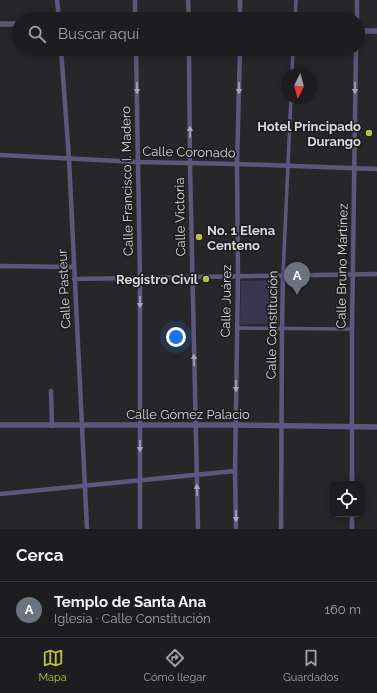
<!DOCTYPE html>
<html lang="es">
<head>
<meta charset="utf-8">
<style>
  :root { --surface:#1d1d20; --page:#252629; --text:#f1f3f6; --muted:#a0a2a5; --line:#3b3b3e; --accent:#bac045 }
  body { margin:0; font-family:Raleway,sans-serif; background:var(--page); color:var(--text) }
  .controls { position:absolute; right:12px; bottom:12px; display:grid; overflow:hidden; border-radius:8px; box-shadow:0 2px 10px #0003 }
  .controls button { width:36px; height:36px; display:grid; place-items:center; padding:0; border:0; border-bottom:1px solid var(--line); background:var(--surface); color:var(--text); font:20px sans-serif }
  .compass { position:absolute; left:281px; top:68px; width:36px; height:36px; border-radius:50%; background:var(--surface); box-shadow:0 2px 10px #0003; rotate:186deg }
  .you { position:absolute; left:176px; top:337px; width:14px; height:14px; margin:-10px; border:3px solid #fff; border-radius:50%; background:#1a73e8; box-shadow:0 0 0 6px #1a73e833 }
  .badge { display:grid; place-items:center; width:26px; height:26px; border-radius:50%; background:var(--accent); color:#fff; font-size:13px; font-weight:700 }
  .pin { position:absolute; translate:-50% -33px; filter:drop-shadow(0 1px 2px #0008) }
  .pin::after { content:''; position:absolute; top:21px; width:14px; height:12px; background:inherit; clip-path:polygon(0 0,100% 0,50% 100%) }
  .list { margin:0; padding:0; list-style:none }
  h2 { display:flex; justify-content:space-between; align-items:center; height:52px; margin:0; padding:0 16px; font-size:17px }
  h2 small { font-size:13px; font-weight:400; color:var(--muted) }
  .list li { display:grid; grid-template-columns:26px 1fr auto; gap:12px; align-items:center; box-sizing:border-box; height:56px; padding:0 16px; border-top:1px solid var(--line) }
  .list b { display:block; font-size:15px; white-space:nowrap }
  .list p { margin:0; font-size:13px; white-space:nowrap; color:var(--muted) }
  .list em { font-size:13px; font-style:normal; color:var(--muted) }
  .icon { flex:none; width:22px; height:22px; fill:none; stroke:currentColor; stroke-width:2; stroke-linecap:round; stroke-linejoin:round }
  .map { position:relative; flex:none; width:377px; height:529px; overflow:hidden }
  .search { position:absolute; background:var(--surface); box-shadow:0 2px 10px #0003; left:12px; right:12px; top:12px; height:44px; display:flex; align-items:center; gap:10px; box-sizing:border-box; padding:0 14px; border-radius:22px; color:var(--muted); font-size:15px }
  .sheet { height:108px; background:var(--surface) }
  nav { display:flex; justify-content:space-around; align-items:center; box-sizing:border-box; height:56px; border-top:1px solid var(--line); background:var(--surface); font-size:11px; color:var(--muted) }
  nav a { display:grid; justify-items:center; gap:2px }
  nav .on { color:var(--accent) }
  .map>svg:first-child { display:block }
  .green { fill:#393450 }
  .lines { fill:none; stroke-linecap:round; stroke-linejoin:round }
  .pedestrian { stroke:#5e577d; stroke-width:3.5 }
  .minor { stroke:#5e577d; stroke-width:4.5 }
  .tertiary { stroke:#5e577d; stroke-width:5.5 }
  .oneway { fill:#a8a6b6 }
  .poi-dot { fill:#bac045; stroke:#1e1d20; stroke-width:1.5 }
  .labels { text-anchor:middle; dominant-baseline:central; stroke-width:3.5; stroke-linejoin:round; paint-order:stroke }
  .poi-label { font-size:13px; font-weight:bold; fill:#dadadc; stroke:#1e1d20; text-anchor:end }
  .street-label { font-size:13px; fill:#dadadc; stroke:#1e1d20 }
</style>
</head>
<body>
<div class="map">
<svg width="377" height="529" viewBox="0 0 377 529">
  <rect width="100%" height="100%" fill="#27272a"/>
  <!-- green -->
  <path class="green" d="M279,280V323L240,325L241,281Z"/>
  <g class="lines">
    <!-- pedestrian -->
    <g class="pedestrian">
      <path d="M295,19L296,0"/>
      <path d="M292,74L293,49"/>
      <path d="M283,275L291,98"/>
      <path d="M237,328L352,329"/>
    </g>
    <!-- minor -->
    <g class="minor">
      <path d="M57,0L59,19"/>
      <path d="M135,0V19"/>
      <path d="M188,0L189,19"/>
      <path d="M240,0V19"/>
      <path d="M357,19V0"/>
      <path d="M61,49L69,159L87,529"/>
      <path d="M136,49L140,278V529"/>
      <path d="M189,49L190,164L198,529"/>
      <path d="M0,155L138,162L237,164L377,169"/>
      <path d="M0,266L74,267"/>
      <path d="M74,279L377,274"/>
      <path d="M51,391L52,426"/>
      <path d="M352,484V329L356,49"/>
      <path d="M0,494L235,471"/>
      <path d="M236,529L235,471L238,276L237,164L240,49"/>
      <path d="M281,529L282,328L283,275"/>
      <path d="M352,529V514"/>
    </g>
    <!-- tertiary -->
    <g class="tertiary">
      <path d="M0,24H19"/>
      <path d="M358,31H377"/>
      <path d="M0,425H236L377,427"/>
    </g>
  </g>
  <!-- one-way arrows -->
  <defs><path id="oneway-solid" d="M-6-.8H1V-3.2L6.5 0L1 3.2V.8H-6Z"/></defs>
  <g class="oneway">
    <use href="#oneway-solid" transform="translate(137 88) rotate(89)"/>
    <use href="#oneway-solid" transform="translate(239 88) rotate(91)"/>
    <use href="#oneway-solid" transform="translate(355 88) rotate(91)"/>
    <use href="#oneway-solid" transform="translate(190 132) rotate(-90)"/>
    <use href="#oneway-solid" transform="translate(140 302) rotate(90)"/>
    <use href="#oneway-solid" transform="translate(194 360) rotate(-91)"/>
    <use href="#oneway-solid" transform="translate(236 386) rotate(90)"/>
    <use href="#oneway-solid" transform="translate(140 446) rotate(91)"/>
    <use href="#oneway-solid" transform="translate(197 490) rotate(-92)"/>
    <use href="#oneway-solid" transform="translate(236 516) rotate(89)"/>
  </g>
  <!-- markers -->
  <g class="poi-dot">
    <circle cx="369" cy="133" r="4"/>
    <circle cx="199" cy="237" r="4"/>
    <circle cx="206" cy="279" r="4"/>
  </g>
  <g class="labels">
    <!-- poi labels -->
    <g class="poi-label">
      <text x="361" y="126">Hotel Principado<tspan x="361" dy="15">Durango</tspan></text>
      <text x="207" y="230" text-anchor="start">No. 1 Elena<tspan x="207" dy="15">Centeno</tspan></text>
      <text x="198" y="279">Registro Civil</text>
    </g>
    <!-- street labels -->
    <g class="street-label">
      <text transform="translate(189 152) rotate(1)">Calle Coronado</text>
      <text transform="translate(127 181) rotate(-91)">Calle Francisco I. Madero</text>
      <text transform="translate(180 217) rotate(-91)">Calle Victoria</text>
      <text transform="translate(342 266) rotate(-89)">Calle Bruno Martínez</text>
      <text transform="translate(64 289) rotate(-93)">Calle Pasteur</text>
      <text transform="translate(226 301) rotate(-89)">Calle Juárez</text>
      <text transform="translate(272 325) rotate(-89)">Calle Constitución</text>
      <text x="188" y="414">Calle Gómez Palacio</text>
    </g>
  </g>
</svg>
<div class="controls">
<button><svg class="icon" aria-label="locate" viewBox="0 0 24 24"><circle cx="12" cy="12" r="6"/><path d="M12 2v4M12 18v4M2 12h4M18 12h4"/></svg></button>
</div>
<svg class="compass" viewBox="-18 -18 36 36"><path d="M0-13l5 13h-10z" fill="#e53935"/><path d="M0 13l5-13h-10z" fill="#a0a2a5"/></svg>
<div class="you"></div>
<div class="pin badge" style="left:297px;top:295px;background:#6b7280">A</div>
<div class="search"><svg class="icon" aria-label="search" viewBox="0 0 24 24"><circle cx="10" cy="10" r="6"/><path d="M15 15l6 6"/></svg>Buscar aquí</div>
</div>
<section class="sheet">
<h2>Cerca<small></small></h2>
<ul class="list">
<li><span class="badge" style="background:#6b7280">A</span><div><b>Templo de Santa Ana</b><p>Iglesia · Calle Constitución</p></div><em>160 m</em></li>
</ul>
</section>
<nav>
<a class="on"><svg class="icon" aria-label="map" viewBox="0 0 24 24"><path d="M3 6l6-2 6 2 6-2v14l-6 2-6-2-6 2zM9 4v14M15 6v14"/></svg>Mapa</a>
<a><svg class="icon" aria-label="directions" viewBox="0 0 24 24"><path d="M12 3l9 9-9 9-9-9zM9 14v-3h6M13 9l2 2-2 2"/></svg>Cómo llegar</a>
<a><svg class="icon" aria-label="saved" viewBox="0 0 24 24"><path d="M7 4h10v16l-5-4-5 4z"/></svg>Guardados</a>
</nav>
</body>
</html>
